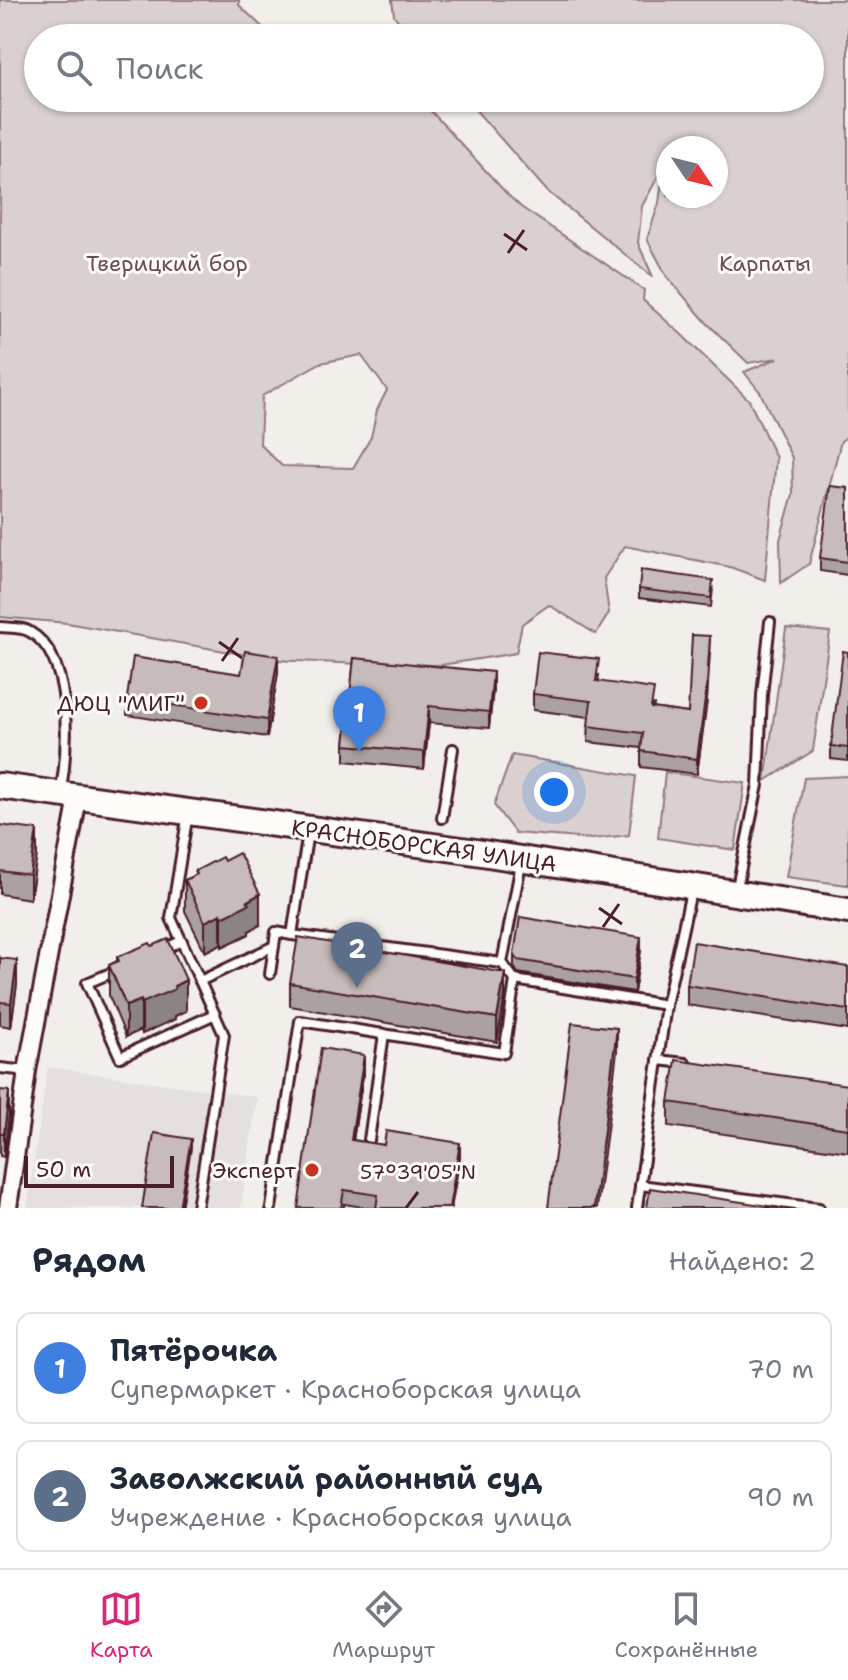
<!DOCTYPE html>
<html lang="ru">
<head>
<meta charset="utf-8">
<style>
  :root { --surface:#fff; --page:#f6f6f7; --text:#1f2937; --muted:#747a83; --line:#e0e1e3; --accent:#db2777 }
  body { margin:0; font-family:"Shantell Sans",sans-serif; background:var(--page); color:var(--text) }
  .compass { position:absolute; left:656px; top:136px; width:72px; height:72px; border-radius:50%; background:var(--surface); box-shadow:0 2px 6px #0004; rotate:125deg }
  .scale { position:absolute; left:24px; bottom:20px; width:150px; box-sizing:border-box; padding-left:8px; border:4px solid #4a1f2b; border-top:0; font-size:22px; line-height:28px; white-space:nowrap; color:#4a1f2b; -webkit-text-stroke:6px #fdfcf7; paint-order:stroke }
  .you { position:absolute; left:554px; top:792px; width:28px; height:28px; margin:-20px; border:6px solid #fff; border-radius:50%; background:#1a73e8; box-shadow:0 0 0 12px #1a73e833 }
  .badge { display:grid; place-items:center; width:52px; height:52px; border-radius:50%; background:var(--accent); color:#fff; font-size:26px; font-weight:700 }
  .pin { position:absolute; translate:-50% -66px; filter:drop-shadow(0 2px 4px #0008) }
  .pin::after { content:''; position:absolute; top:42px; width:28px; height:24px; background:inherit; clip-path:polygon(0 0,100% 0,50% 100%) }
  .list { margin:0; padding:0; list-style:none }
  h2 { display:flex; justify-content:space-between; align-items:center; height:104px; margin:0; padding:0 32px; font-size:34px }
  h2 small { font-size:26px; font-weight:400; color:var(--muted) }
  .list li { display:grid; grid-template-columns:52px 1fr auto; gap:24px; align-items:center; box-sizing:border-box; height:112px; margin:0 16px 16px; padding:0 16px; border:2px solid var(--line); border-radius:16px }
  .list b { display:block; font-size:30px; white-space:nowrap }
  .list p { margin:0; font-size:26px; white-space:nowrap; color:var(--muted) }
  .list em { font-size:26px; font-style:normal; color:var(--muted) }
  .icon { flex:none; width:44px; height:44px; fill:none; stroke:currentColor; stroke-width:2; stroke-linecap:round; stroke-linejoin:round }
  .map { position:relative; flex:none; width:848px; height:1208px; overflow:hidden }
  .search { position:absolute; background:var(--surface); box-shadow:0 2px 6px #0004; left:24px; right:24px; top:24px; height:88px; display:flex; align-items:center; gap:20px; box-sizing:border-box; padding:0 28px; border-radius:44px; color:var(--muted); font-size:30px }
  .sheet { height:360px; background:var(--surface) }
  nav { display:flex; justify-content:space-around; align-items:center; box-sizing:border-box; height:112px; border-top:2px solid var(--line); background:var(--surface); font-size:22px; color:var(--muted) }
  nav a { display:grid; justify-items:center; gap:4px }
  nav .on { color:var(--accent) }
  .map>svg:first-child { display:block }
  .built { fill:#e5dfdd }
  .green { fill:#d9d0cf; stroke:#92787d; stroke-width:2; fill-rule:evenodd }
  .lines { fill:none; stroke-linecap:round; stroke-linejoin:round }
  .lane-casing { stroke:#4a1f2b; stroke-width:14 }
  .street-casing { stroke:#4a1f2b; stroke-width:22 }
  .secondary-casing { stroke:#4a1f2b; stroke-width:30 }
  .lane { stroke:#fdfcf7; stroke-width:8 }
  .street { stroke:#fdfcf7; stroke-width:16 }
  .secondary { stroke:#fdfcf7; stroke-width:24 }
  .wall { fill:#aca1a1; stroke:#4a1f2b; stroke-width:2 }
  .shaded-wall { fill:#8c8383; stroke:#4a1f2b; stroke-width:2 }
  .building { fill:#c8bbbb; stroke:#4a1f2b; stroke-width:2 }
  .ticks { fill:none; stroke:#4a1f2b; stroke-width:3 }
  .poi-dot { fill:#c8321e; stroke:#fdfcf7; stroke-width:3 }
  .labels { text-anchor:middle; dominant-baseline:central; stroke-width:6; stroke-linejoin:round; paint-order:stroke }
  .park-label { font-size:22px; fill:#6e4b54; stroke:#fdfcf7 }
  .poi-label { font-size:22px; fill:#4a1f2b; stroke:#fdfcf7; text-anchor:end }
  .street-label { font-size:22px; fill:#4a1f2b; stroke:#fdfcf7 }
  .ticks-label { font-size:20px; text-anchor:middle; fill:#4a1f2b; stroke:#fdfcf7; stroke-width:6; stroke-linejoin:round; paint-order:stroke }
</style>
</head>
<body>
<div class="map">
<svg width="848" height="1208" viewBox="0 0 848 1208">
  <rect width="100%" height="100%" fill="#f2efeb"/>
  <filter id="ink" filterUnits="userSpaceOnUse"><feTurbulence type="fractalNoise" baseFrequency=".0125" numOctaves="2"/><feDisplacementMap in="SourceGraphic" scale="16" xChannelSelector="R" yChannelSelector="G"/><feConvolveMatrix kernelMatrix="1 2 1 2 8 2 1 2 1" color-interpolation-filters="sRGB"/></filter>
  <g filter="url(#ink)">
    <!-- built -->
    <path class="built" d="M48,1067L257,1097L241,1208H27Z"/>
    <!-- green -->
    <g class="green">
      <path d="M0,0H239V5L274,38H38V98H419L508,195L521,207L644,290L643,300L681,334L749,400L776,458L765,580L730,567L625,546L604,578L609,613L596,634L549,605L522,624L516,653L441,665L360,664L275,660L67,623L0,617ZM361,355L387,390L377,410L371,437L353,468L282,466L260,444L262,396L320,363Z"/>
      <path d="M392,0H848V436L841,441L809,564L781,583L780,540L793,494L792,458L760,392L744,372L778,358L748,363L707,323L667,277L647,239L659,203L664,166L642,206L638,243L653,277L547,191L465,98H810V38H411L394,15ZM668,148H716V196H668Z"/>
      <path d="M786,628L830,632L813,751L765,781Z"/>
      <path d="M512,755L636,776L629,835L592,839L515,833L494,805Z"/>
      <path d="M665,772L745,783L735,850L658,838Z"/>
      <path d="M848,776V885L786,877L804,778Z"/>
    </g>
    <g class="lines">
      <!-- lane casing -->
      <g class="lane-casing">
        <g id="lane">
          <path d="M0,627C9,628 23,627 30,632C72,656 68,742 62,783L56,787"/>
          <path d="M188,813L171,918L200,981"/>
          <path d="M442,818L453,749"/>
          <path d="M308,832L292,935L502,963"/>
          <path d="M736,892L758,785L762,695L770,622"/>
          <path d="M163,949L182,941"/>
          <path d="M118,970L87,983L120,1057L215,1014"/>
          <path d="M270,974L276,932L292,935"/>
          <path d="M515,980L666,1005"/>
          <path d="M658,1060L685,1063"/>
          <path d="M0,1068L27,1071"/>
          <path d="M369,1140L384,1034"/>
          <path d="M640,1185L819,1208"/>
          <path d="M197,1208L224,1035L200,981L274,946"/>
          <path d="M271,1208L300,1021L504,1053L515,980L502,963L521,864"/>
          <path d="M637,1208L666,1005L692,887"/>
        </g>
      </g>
      <!-- street casing -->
      <g class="street-casing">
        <path id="street" d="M8,1208L27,1071L78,798"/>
      </g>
      <!-- secondary casing -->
      <g class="secondary-casing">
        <path id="secondary" d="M0,786L469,851L848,911"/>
      </g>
      <!-- lane -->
      <use href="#lane" class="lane"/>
      <!-- street -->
      <use href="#street" class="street"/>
      <!-- secondary -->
      <use href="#secondary" class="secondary"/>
    </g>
    <!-- wall -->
    <g class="wall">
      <path d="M848,488V575L820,571V558Z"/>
      <path d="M713,588L711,607L639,598V589Z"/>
      <path d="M710,652L707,700L697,774L641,767V748L588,742L589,717L533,710V694L599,675L598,681L654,705L653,708L688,713Z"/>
      <path d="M848,652V761L831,759V746Z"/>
      <path d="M354,658L493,689L489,728L429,723L424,769L345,761V745Z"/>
      <path d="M278,673L267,737L127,715V698L241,674Z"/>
      <path d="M0,825L37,854L30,899L0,894Z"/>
      <path d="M195,871L260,925L249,931V934L222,947L221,944L205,952L185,911V880L195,875Z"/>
      <path d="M641,950L634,992L518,973L514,967V954Z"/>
      <path d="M117,957L186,1011L175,1016V1019L142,1034L141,1030L126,1037L109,996V965L117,961Z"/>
      <path d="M0,958L17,984L11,1027L0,1025Z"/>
      <path d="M848,967V1030L687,1005V985Z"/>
      <path d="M290,983L505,996L497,1042L290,1006Z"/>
      <path d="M364,1069L353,1140L460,1157L451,1208H369L344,1204V1208H298Z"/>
      <path d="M848,1085V1152L669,1126V1102Z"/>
      <path d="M0,1090L9,1115L4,1157L0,1156Z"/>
    </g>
    <!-- shaded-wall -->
    <g class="shaded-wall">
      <path d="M710,636L707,700L697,774V759Z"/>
      <path d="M278,656V673L267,737V720Z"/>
      <path d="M493,672V689L489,728V712Z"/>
      <path d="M429,706V723L424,769V752Z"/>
      <path d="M37,830V854L30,899V875Z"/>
      <path d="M260,894V925L249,931V934L222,947V917Z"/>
      <path d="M221,914V944L205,952V922Z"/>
      <path d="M641,937V950L634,992V979Z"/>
      <path d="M17,960V984L11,1027V1003Z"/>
      <path d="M505,973V996L497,1042V1018Z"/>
      <path d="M186,980V1011L175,1016V1019L142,1034V1003Z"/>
      <path d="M141,1000V1030L126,1037V1006Z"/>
      <path d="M617,1028V1052L597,1208H594Z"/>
      <path d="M364,1055V1069L351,1154V1140Z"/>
      <path d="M9,1091V1115L4,1157V1133Z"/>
      <path d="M191,1139V1148L181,1208H179Z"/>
      <path d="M460,1143V1157L451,1208H449Z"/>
    </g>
    <!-- building -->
    <g class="building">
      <path d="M830,486L848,488V562L820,558Z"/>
      <path d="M641,570L713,580L711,598L639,589Z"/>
      <path d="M692,635L710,636L707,684L697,759L641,751L643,733L588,726L591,701L533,694L538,652L599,659L596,681L654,689L651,708L688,713Z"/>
      <path d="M245,651L278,656L267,720L127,698L133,657L241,674Z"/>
      <path d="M843,651L848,652V748L831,746Z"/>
      <path d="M354,658L493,672L489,712L429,706L424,752L345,745Z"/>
      <path d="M0,825L37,830L30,875L0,871Z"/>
      <path d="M239,853L260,894L247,901L249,904L222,917L221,914L205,922L185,880L197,874L195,871L222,857L224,861Z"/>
      <path d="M520,917L641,937L634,979L518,960L514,954Z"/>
      <path d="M298,937L505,973L497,1018L290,983Z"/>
      <path d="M168,939L186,980L174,986L175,989L142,1003L141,1000L126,1006L109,965L119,961L117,957L150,943L152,946Z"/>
      <path d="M694,942L848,967V1010L687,985Z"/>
      <path d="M0,958L17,960L11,1003L0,1002Z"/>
      <path d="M572,1023L617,1028L594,1208H548Z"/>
      <path d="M321,1048L364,1055L351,1140L384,1145L386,1131L460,1143L449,1208H376L378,1195L344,1190L341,1208H298Z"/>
      <path d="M676,1060L848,1085V1129L669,1102Z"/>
      <path d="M0,1090L9,1091L4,1133H0Z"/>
      <path d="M154,1133L191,1139L179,1208H142Z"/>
      <path d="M650,1188L781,1208H647Z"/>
    </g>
  </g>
  <!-- ticks -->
  <path class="ticks" d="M504,234L527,250M508,253L524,230M219,642L242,658M222,661L238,638M599,908L622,924M603,927L619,904M406,1208L418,1192"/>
  <!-- markers -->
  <g class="poi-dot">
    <circle cx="201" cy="703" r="8"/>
    <circle cx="312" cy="1170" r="8"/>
  </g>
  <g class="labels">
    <!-- park labels -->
    <g class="park-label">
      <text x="167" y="263">Тверицкий бор</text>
      <text x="765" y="263">Карпаты</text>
    </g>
    <!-- poi labels -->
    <g class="poi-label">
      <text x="185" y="703">ДЮЦ "МИГ"</text>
      <text x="296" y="1170">Эксперт</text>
    </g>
    <!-- street labels -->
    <g class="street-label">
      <text transform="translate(424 846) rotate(8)">КРАСНОБОРСКАЯ УЛИЦА</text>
    </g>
  </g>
  <g class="ticks-label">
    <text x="418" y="1179">57°39'05"N</text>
  </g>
</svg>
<svg class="compass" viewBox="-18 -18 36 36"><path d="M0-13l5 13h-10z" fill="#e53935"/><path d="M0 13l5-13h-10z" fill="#747a83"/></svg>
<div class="scale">50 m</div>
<div class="you"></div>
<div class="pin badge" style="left:359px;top:752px;background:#3f7fe0">1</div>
<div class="pin badge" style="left:357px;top:988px;background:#5c6f8a">2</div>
<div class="search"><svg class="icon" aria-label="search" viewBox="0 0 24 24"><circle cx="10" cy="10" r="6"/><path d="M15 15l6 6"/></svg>Поиск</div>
</div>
<section class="sheet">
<h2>Рядом<small>Найдено: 2</small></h2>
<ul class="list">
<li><span class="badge" style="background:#3f7fe0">1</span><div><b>Пятёрочка</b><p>Супермаркет · Красноборская улица</p></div><em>70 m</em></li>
<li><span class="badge" style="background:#5c6f8a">2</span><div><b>Заволжский районный суд</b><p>Учреждение · Красноборская улица</p></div><em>90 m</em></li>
</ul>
</section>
<nav>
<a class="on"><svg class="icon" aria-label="map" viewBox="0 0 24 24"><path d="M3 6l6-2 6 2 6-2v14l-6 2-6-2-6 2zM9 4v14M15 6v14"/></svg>Карта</a>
<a><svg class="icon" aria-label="directions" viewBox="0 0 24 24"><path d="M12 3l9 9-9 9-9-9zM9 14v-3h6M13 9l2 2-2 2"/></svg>Маршрут</a>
<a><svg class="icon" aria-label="saved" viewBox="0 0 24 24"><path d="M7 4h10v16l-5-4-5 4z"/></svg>Сохранённые</a>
</nav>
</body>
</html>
